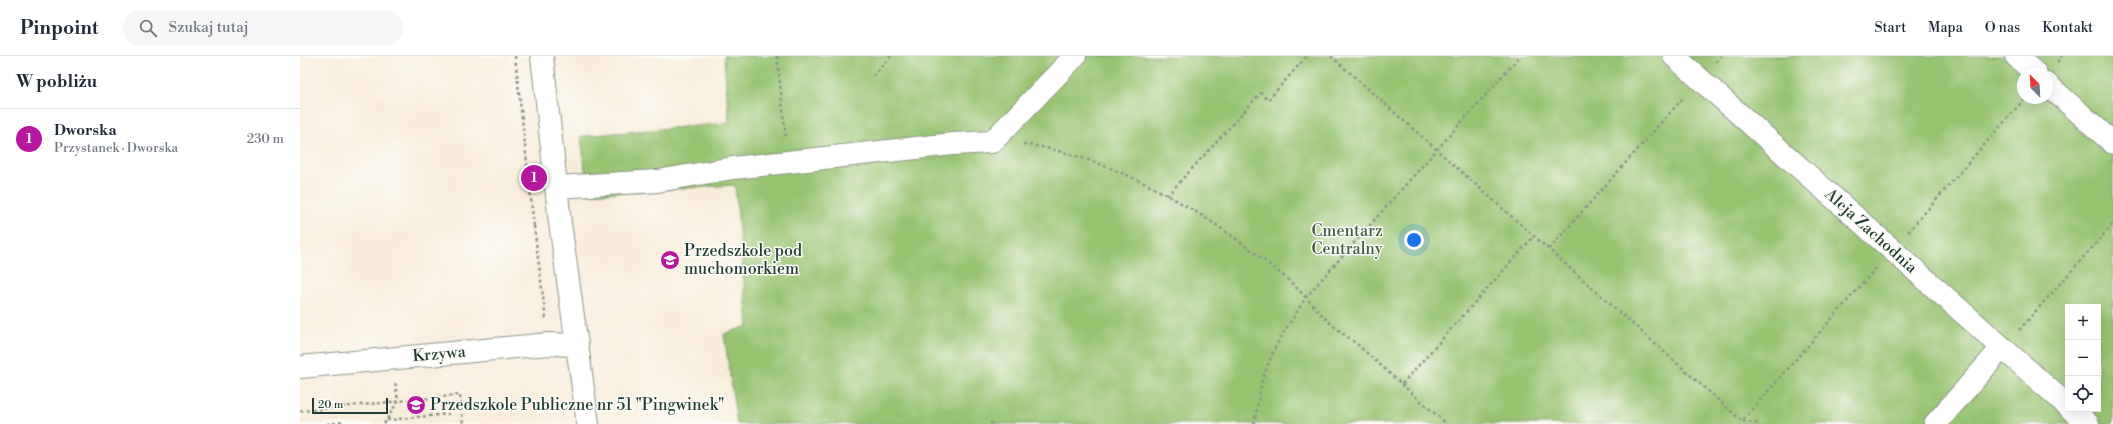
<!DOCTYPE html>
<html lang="pl">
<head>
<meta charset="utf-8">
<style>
  :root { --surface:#fff; --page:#f6f6f7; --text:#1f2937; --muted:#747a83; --line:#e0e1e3; --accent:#b5179e }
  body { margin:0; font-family:"Libre Bodoni",serif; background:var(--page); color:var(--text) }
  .controls { position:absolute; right:12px; bottom:12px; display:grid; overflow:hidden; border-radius:0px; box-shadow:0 4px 16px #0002 }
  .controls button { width:36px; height:36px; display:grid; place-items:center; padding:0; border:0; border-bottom:1px solid var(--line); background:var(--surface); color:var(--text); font:20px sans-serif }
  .compass { position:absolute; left:1717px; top:12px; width:36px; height:36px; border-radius:50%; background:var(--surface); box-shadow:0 4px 16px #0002; rotate:336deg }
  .scale { position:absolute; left:12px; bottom:10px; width:76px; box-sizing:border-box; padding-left:4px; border:2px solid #1f3d34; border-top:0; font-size:11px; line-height:14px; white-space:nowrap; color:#1f3d34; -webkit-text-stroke:3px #fdfcf7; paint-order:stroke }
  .you { position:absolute; left:1114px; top:184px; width:14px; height:14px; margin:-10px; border:3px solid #fff; border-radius:50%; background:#1a73e8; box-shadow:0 0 0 6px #1a73e833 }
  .badge { display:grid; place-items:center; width:26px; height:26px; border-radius:50%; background:var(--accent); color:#fff; font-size:13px; font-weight:700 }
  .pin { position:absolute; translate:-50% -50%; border:2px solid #fff; box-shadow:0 1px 4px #0006 }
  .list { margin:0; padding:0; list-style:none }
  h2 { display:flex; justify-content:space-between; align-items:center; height:52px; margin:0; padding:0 16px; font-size:17px }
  h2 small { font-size:13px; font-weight:400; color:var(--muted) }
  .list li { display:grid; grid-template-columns:26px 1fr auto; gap:12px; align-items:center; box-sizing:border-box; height:60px; padding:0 16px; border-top:1px solid var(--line) }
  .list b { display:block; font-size:15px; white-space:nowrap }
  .list p { margin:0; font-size:13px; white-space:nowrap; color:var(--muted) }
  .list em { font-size:13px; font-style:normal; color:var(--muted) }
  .icon { flex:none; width:22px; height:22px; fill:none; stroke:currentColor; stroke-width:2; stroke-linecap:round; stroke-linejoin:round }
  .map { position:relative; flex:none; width:1813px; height:368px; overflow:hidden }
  header { display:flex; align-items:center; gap:24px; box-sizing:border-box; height:56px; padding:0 20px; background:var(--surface); border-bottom:1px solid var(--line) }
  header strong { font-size:19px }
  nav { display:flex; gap:22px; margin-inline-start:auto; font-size:14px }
  .search { width:280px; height:36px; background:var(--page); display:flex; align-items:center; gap:10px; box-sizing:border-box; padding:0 14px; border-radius:22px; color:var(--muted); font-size:15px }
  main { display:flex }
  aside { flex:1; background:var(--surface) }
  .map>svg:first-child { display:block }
  .green { fill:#98c472; stroke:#5c8053; fill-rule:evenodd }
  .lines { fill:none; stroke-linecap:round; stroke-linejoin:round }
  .street-casing { stroke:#8c9588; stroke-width:24 }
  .path { stroke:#8c9588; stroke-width:2.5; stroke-dasharray:3 3; stroke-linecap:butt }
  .street { stroke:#fff; stroke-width:22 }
  .labels { text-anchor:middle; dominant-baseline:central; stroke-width:3; stroke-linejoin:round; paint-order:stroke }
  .park-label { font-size:16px; fill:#3d5f44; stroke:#fdfcf7 }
  .street-label { font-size:16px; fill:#1f3d34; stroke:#fdfcf7 }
  .poi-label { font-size:16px; fill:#1f3d34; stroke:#fdfcf7; text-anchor:start }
</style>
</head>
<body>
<header>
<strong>Pinpoint</strong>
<div class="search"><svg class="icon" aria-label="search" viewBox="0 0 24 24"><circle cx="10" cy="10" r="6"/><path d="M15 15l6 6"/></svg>Szukaj tutaj</div>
<nav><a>Start</a><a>Mapa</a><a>O nas</a><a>Kontakt</a></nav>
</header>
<main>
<aside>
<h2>W pobliżu<small></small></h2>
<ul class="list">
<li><span class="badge">1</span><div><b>Dworska</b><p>Przystanek · Dworska</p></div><em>230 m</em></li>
</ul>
</aside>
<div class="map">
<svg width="1813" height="368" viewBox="0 0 1813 368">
  <rect width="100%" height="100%" fill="#fdfcf7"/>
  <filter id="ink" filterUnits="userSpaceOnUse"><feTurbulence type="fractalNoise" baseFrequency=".025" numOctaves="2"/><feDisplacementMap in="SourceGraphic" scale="8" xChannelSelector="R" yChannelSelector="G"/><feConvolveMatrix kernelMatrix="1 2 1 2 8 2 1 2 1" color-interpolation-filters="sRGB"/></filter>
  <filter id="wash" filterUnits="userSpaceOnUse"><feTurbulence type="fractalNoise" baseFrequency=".012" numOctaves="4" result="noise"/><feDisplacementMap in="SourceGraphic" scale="16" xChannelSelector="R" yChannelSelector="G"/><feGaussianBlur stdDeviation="0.9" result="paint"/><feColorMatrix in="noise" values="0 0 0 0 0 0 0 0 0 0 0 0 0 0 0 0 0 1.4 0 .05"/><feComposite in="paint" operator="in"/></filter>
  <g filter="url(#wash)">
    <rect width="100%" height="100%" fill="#f8eddb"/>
    <!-- green -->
    <path class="green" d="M424,0H1813V368H437L424,278L448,270L435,129L288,138L281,80L429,67ZM1723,18H1747V42H1723ZM1768,251H1798V353H1768Z"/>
  </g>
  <g filter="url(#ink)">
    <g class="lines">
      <!-- street casing -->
      <g class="street-casing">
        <g id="street">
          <path d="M242,0L260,167L288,368"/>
          <path d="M1374,0L1768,350"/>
          <path d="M1716,0L1736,18"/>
          <path d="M1747,28L1813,87"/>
          <path d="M256,131L358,125L433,112L653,88L692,86L775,0"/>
          <path d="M0,311L249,288L277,289"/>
          <path d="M1771,353L1788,368"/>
          <path d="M1635,368L1702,292"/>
        </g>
      </g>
      <!-- path -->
      <g class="path">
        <path d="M215,0L234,170"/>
        <path d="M477,0L486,83"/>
        <path d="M1031,0L1442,365L1577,211"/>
        <path d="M1416,6L1421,0"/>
        <path d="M1757,6L1762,0"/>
        <path d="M573,20L591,0"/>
        <path d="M723,88C820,102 915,161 988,224C1002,236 1013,250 1026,263C1036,273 1048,281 1059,290C1088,316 1117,342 1147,368"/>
        <path d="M867,140L961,37L968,44L1007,0"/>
        <path d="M234,170L246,264"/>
        <path d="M1608,176L1725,42"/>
        <path d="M1249,193L1384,41"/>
        <path d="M1719,274L1813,168"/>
        <path d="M1102,328L1234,180"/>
        <path d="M0,355L160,339L163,368"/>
        <path d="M87,364L149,358"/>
        <path d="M1443,365L1459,368"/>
        <path d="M690,366L694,368"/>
        <path d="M27,368L43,366"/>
        <path d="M84,368L98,345L95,325"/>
        <path d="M954,368L962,324L976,289L1006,241L1220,0"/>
      </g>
      <!-- street -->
      <use href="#street" class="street"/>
    </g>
  </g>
  <!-- icons -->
  <defs>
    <g id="school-disc" transform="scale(1)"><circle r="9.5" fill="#b5179e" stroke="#fdfcf7"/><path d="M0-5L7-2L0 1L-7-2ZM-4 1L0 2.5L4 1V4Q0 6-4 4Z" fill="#fff"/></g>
  </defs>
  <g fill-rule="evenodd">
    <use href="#school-disc" x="370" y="204"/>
    <use href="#school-disc" x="116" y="349"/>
  </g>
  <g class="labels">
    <!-- park labels -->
    <g class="park-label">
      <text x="1047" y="175">Cmentarz<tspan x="1047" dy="18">Centralny</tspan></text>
    </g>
    <!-- street labels -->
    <g class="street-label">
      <text transform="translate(1571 175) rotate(42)">Aleja Zachodnia</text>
      <text transform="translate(139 298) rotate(-5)">Krzywa</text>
    </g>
    <!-- poi labels -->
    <g class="poi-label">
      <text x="384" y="195">Przedszkole pod<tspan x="384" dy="18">muchomorkiem</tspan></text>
      <text x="130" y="349">Przedszkole Publiczne nr 51 "Pingwinek"</text>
    </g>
  </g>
</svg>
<div class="controls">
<button>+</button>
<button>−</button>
<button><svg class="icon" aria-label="locate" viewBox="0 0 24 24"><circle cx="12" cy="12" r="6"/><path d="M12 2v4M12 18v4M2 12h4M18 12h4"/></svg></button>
</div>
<svg class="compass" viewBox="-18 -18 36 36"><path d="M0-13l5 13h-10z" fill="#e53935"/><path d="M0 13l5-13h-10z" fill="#747a83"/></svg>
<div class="scale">20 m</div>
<div class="you"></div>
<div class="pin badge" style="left:234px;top:122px">1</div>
</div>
</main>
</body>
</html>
